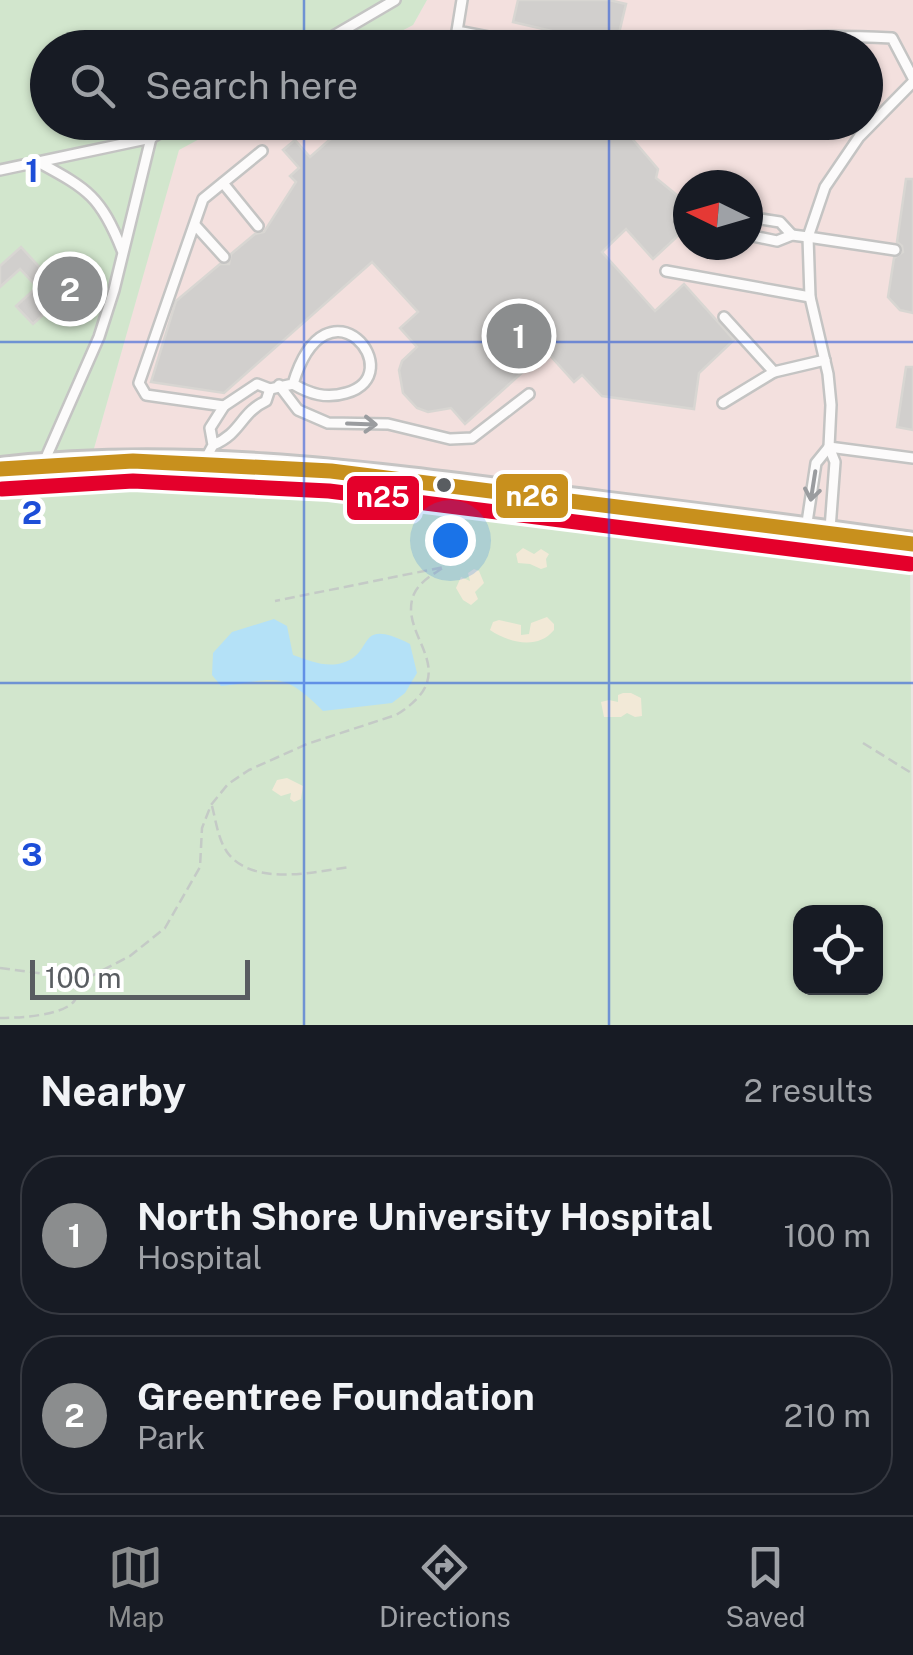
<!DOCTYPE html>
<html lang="en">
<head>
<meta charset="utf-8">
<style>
  :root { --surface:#171b24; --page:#20242c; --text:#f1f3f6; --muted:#9ea1a6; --line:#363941; --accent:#8b8d8e }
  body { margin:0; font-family:"Public Sans",sans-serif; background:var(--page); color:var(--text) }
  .controls { position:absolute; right:30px; bottom:30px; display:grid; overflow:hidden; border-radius:20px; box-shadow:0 2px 8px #0004 }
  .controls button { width:90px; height:90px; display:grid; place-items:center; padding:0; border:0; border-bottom:2px solid var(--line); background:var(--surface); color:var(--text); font:50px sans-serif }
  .compass { position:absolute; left:673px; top:170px; width:90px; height:90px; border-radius:50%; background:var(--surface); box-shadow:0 2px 8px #0004; rotate:275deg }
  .scale { position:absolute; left:30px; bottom:25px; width:220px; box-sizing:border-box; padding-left:10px; border:5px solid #595d61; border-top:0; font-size:28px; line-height:35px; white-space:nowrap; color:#595d61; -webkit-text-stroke:8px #fff; paint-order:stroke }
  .you { position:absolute; left:450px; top:540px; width:35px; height:35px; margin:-25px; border:8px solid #fff; border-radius:50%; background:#1a73e8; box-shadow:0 0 0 15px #1a73e833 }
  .badge { display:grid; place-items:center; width:65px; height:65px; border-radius:50%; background:var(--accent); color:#fff; font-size:32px; font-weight:700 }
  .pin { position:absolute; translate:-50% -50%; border:5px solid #fff; box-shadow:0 2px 10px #0006 }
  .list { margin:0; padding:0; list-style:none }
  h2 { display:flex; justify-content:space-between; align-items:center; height:130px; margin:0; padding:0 40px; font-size:42px }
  h2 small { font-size:32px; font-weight:400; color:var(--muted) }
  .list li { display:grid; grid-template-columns:65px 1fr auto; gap:30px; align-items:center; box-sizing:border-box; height:160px; margin:0 20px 20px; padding:0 20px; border:2px solid var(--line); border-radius:40px }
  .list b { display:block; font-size:38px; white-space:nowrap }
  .list p { margin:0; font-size:32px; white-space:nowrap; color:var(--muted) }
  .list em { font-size:32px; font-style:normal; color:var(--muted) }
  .icon { flex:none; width:55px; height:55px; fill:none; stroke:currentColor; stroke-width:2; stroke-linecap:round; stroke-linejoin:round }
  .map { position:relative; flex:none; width:913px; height:1025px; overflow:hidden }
  .search { position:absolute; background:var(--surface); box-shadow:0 2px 8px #0004; left:30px; right:30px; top:30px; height:110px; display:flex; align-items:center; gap:25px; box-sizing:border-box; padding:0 35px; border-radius:55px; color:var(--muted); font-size:38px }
  .sheet { height:490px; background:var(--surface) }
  nav { display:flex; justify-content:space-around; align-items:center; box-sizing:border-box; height:140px; border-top:2px solid var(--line); background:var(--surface); font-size:28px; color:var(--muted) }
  nav a { display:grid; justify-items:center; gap:5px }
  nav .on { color:var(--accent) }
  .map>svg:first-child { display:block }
  .medical { fill:#f3e0de; fill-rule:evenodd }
  .green { fill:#d2e6cd; fill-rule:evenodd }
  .sand { fill:#f2e9d7 }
  .water { fill:#b4e1f7 }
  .building { fill:#d1cfcd; stroke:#d8d6d2; stroke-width:2.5 }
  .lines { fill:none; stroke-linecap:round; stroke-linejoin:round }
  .service-casing { stroke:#c4c4c3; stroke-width:14 }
  .secondary-casing { stroke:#c5c4c3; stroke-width:28 }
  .path { stroke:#c4cac6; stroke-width:2.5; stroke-dasharray:10 5; stroke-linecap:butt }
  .service { stroke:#fcfbfb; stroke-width:9 }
  .secondary { stroke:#fcfbfb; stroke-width:22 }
  .bus-1-casing { stroke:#fff; stroke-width:22 }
  .bus-2-casing { stroke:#fff; stroke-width:22 }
  .bus-1 { stroke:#c8901d; stroke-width:15 }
  .bus-2 { stroke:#e4002b; stroke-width:15 }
  .oneway { stroke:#9a9c9f }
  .grid { fill:none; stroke:#1d4ed8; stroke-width:2.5; stroke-opacity:0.55 }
  .bus-dot { fill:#595d61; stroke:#fff; stroke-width:4 }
  .grid-label { font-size:32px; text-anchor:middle; font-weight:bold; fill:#1d4ed8; stroke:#fff; stroke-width:10; stroke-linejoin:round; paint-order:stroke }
  .line-badge { stroke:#fff; stroke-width:4 }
  .badge-label { font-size:28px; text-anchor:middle; font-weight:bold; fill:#fff }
</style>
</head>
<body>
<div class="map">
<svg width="913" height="1025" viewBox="0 0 913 1025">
  <rect width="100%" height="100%" fill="#e9e7e3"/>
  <!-- medical -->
  <path class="medical" d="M427,0H913V544L89,466L179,149L229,123L866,122V48L371,47L413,25ZM688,185H748V245H688Z"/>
  <!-- green -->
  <path class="green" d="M0,0H427L413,25L371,47L48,48V122L229,123L179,150L89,466L214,464L910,544L913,1025H0ZM800,912H876V988H800Z"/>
  <!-- sand -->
  <g class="sand">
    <path d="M523,548L534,554L541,549L549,554L546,559L547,567L541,569L530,564L518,563L516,554Z"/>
    <path d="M474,569L479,571L484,583L475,592L478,599L471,605L463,600L456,588L461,577L470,581L468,573Z"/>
    <path d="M547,617L554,624V630C538,650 509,643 490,630L493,622L499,620L521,625V635L529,634L531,623Z"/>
    <path d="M623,693H631L641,698L642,716L635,717L627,713L621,717H604L601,702L609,700L618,702V695Z"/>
    <path d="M287,778L303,786L301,799L294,802L290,799L291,793L281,796L272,790L277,780Z"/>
  </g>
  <!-- water -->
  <path class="water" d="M274,619L287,626L293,655C308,660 325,668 342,663C376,654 354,616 410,644L417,673L405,693L392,703L323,711C281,669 276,680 221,686L212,675L213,653L232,632Z"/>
  <!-- building -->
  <g class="building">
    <path d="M518,0H609L626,4L616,46L513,22Z"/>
    <path d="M324,122H512L523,134L536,122H618L658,169L656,178L678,196L672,217L681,233L653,259L626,229L602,252L655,311L684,284L734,340L699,373L694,409L602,396L582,375L574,382L546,351L465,424L451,408L428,412L417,408L403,393L399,370L402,361L417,347L400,328L418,312L372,262L224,393L151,382L176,301L220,264H229L231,254L255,234L264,232L296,182L290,176L299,168L283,150L295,140L310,157L335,135Z"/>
    <path d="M906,179H913V313L900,310L888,297L894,258L903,252L902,246L897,242Z"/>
    <path d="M21,247L65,295L33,324L16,306L37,287L20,269L0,287V266Z"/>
    <path d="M906,367H913V430L897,427Z"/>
  </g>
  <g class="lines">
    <!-- service casing -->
    <g class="service-casing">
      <g id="service">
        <path d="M462,0L457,31L547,48"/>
        <path d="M313,48L395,0"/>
        <path d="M687,48C756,36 822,35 892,38L913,78"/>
        <path d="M40,163C88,189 101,197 122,250"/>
        <path d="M0,170L151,138L179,122"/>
        <path d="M223,183L258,226"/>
        <path d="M688,205L684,220L688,230"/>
        <path d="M748,217L780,222L792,235"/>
        <path d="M195,225L224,257"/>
        <path d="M748,235L777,241L792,235L808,237L895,250"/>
        <path d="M666,271L810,297"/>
        <path d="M724,317L774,372L825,360"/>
        <path d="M279,385L298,410L328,423L388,424L450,439L472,438L529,394"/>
        <path d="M270,389L293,384C310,394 326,399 346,393C412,375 327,270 293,384"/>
        <path d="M723,403L774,372"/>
        <path d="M224,406L146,395L139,383L203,199L262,151"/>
        <path d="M829,447L913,458"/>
        <path d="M205,460L213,445L210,428L224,406L257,384L270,389L266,401C240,413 242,433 213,445"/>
        <path d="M44,462L99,337L114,290L151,138"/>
        <path d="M806,529L816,463L829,447"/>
        <path d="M830,529L835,462L829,447L831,405L828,374L810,297L808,237L825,187L859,137L913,82"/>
      </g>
    </g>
    <!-- secondary casing -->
    <g class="secondary-casing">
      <path id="secondary" d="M0,469C178,449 353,471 529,494C657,510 785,525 913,544"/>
    </g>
    <!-- path -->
    <g class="path">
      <path d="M863,743L913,774"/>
      <path d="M212,806C216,821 218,839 227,852C252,887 314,872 350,867"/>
      <path d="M0,968L69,977C103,1015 20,1018 0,1018"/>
      <path d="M76,984L130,956L165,928L200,867L202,828L211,805L228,784L249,770L307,744L396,715C468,671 396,637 414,594C420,581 434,574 444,567L275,601"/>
    </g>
    <!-- service -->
    <use href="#service" class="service"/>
    <!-- secondary -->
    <use href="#secondary" class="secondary"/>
    <!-- bus-1 casing -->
    <g class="bus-1-casing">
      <path id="bus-1" d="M0,469L133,461L331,471L913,544"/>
    </g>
    <!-- bus-2 casing -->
    <g class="bus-2-casing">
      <path id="bus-2" d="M2,489L133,481L329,491L910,564"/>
    </g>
    <!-- bus-1 -->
    <use href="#bus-1" class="bus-1"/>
    <!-- bus-2 -->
    <use href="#bus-2" class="bus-2"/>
  </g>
  <!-- one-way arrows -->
  <defs><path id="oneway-shaft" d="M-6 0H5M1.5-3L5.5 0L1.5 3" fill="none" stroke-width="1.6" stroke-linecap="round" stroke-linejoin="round" transform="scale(2.5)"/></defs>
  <g class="oneway">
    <use href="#oneway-shaft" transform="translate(362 424) rotate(2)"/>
    <use href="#oneway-shaft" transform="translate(813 486) rotate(99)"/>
  </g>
  <!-- grid -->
  <path class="grid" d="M304,0V48M609,0V48M304,122V1025M609,122V1025M0,342H913M0,683H913"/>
  <!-- markers -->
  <circle class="bus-dot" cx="444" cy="485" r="9"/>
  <g class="grid-label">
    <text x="32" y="182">1</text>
    <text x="32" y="524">2</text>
    <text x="32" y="866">3</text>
  </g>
  <g class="line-badge">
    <rect x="494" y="472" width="76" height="48" rx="10" fill="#c8901d"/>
    <rect x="345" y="474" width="76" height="48" rx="10" fill="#e4002b"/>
  </g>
  <g class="badge-label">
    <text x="532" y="506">n26</text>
    <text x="383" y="507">n25</text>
  </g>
</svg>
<div class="controls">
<button><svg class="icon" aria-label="locate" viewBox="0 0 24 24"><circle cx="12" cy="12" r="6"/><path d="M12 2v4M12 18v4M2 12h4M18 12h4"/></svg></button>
</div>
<svg class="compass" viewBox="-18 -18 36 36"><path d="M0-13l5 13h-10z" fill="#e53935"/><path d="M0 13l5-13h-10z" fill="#9ea1a6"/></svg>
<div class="scale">100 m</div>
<div class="you"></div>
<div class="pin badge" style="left:519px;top:336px">1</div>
<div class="pin badge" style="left:70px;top:289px">2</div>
<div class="search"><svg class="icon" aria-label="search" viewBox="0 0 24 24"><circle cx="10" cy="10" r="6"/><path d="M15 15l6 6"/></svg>Search here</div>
</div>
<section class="sheet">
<h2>Nearby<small>2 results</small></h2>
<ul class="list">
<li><span class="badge">1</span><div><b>North Shore University Hospital</b><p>Hospital</p></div><em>100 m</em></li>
<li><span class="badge">2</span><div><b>Greentree Foundation</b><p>Park</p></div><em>210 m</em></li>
</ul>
</section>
<nav>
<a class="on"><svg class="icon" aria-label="map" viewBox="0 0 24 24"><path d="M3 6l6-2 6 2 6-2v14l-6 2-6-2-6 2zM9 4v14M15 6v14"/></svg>Map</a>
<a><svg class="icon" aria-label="directions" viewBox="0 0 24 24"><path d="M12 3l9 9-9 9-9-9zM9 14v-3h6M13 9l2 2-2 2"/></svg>Directions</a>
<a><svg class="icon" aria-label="saved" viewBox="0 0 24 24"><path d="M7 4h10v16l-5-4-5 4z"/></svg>Saved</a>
</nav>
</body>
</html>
